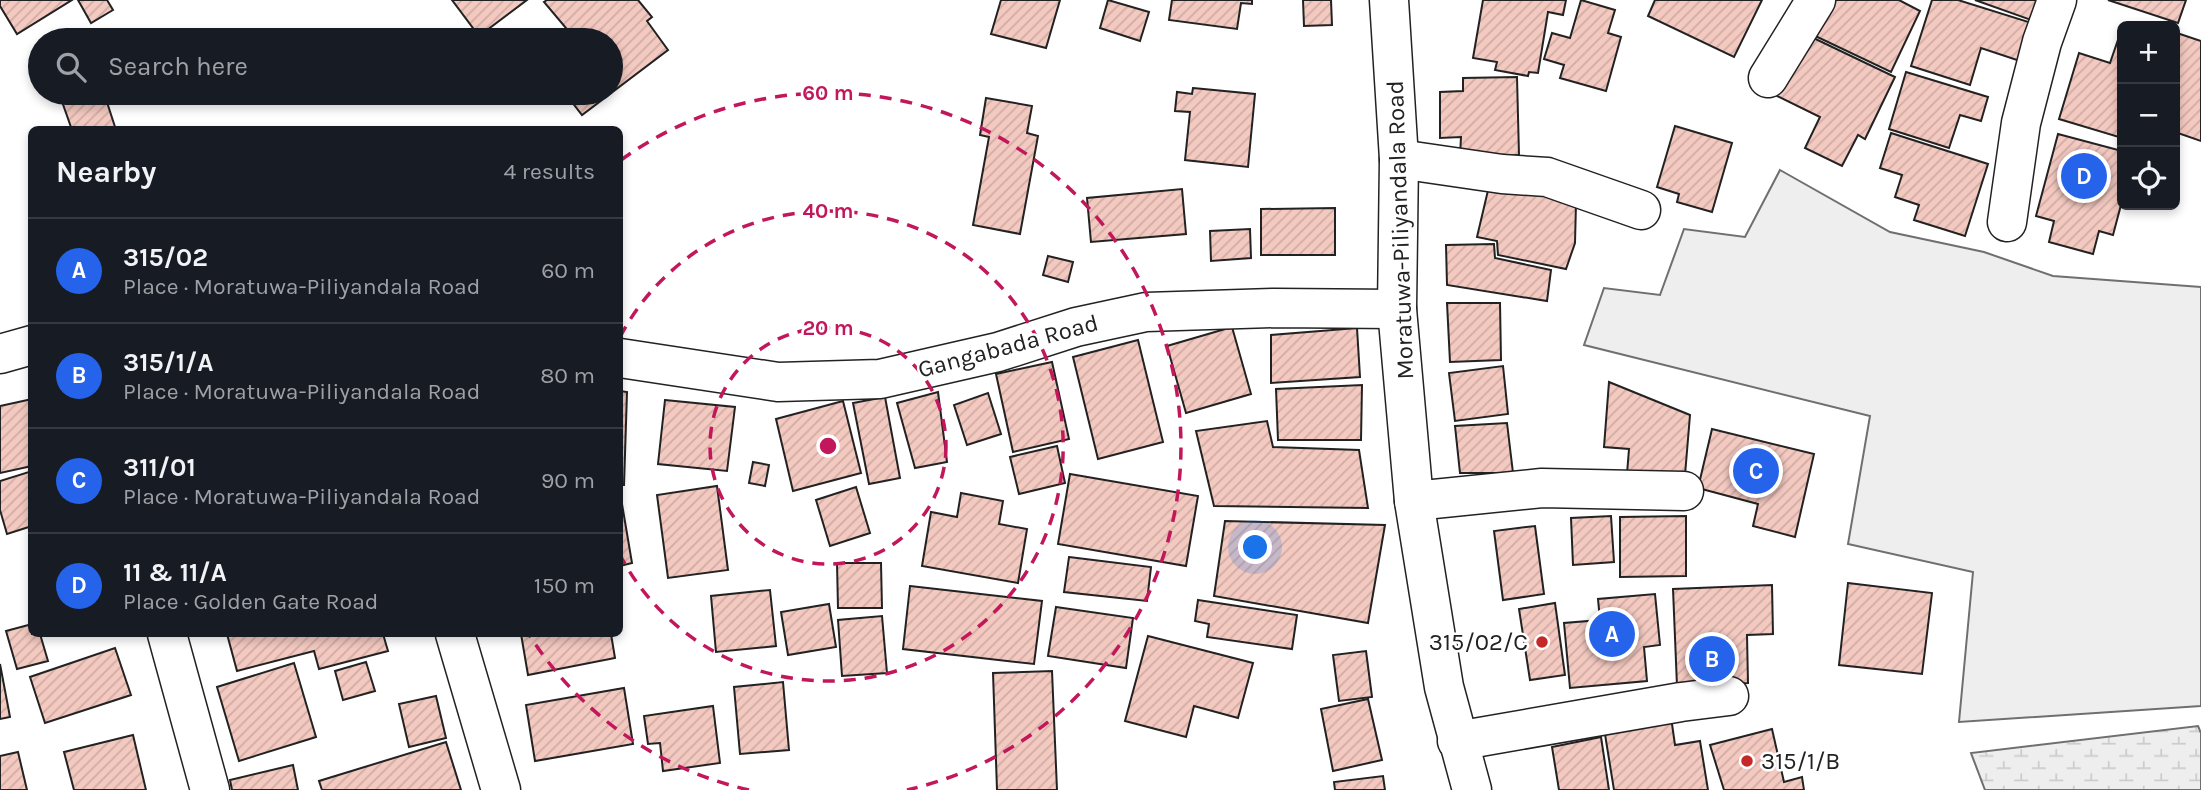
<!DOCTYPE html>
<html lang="en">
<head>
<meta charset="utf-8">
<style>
  :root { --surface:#171b24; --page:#242831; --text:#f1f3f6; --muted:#9ea1a6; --line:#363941; --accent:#2563eb }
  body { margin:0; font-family:Karla,sans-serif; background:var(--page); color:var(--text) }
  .controls { position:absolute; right:21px; top:21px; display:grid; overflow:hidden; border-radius:10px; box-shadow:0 4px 10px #0003 }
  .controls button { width:63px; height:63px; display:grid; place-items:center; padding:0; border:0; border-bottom:2px solid var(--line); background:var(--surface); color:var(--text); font:35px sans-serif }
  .you { position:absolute; left:1256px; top:548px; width:24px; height:24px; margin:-18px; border:5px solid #fff; border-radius:50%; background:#1a73e8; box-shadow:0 0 0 10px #1a73e833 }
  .badge { display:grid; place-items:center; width:46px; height:46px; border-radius:50%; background:var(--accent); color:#fff; font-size:23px; font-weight:700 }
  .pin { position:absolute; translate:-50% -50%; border:4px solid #fff; box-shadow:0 2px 7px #0006 }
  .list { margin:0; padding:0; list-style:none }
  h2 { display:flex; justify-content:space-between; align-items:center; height:91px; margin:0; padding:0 28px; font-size:30px }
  h2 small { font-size:23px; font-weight:400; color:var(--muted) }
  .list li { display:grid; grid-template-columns:46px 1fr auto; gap:21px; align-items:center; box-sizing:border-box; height:105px; padding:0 28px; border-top:2px solid var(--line) }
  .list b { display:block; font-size:26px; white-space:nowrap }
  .list p { margin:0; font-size:23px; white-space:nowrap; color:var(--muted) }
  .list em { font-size:23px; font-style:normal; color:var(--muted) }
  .icon { flex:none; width:38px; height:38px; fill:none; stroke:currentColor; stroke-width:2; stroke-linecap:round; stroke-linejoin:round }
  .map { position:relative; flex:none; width:2201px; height:790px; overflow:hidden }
  .search { position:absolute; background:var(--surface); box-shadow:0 4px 10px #0003; left:28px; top:28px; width:595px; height:77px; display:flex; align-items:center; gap:18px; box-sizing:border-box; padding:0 24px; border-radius:38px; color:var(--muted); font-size:26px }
  .panel { position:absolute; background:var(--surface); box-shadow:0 4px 10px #0003; left:28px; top:126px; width:595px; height:511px; border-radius:10px }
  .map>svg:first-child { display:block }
  .green { fill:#eee; stroke:#6f6f6f; stroke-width:2 }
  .wetland { fill:url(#wetland-marsh); stroke:#6f6f6f; stroke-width:2 }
  .building { fill:url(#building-hatch); stroke:#222; stroke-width:2 }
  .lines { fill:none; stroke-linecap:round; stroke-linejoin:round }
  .minor-casing { stroke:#222; stroke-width:41 }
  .major-casing { stroke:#222; stroke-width:41 }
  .minor { stroke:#fff; stroke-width:38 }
  .major { stroke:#fff; stroke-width:38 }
  .ring { fill:none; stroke:#c2185b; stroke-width:3.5; stroke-dasharray:12 9 }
  .poi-dot { fill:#c62828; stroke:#fff; stroke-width:2.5 }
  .labels { text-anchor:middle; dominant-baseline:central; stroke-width:5; stroke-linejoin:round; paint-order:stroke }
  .street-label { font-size:24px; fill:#222; stroke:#fff }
  .poi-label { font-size:24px; fill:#222; stroke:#fff; text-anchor:end }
  .centre { fill:#c2185b; stroke:#fff; stroke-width:3.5 }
  .ring-label { font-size:21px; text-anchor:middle; font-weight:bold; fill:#c2185b; stroke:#fff; stroke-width:5; stroke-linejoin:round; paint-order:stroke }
</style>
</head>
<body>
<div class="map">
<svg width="2201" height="790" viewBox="0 0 2201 790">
  <defs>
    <pattern id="wetland-marsh" width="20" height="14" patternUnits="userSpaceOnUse" patternTransform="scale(1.75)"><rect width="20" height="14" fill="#eee"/><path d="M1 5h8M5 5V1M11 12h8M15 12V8" fill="none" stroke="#ccc"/></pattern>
    <pattern id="building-hatch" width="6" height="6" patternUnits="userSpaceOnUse" patternTransform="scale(1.75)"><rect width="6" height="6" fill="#f3c9c0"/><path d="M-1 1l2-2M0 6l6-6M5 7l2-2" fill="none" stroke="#d0aca5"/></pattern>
  </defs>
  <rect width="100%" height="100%" fill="#fff"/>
  <!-- green -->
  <path class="green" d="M1780,170L1890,232L1984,252L2053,276L2201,287V706L1959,722L1973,572L1848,544L1870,416L1584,345L1604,288L1660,295L1684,229L1745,237Z"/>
  <!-- wetland -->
  <path class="wetland" d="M2198,726L2201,733V790H1985L1971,753Z"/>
  <!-- building -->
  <g class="building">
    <path d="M0,0H72L17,34L0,6Z"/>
    <path d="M78,0H107L113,10L91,23Z"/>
    <path d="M452,0H527L479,36Z"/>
    <path d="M547,0H638L652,17L647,21L668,50L582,115L565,93H611V40H576L544,2Z"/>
    <path d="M1001,0H1060L1046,48L991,34Z"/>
    <path d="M1108,0L1149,12L1140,41L1100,28Z"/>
    <path d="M1172,0H1252V4L1241,3L1237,29L1169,20Z"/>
    <path d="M1303,0H1331L1332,25L1304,26Z"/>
    <path d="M1483,0H1566L1563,15L1548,12L1538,73L1529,72L1528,76L1495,70L1497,62L1473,58Z"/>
    <path d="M1581,0L1615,10L1608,33L1621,37L1606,91L1560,78L1564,65L1544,59L1552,33L1570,38Z"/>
    <path d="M1655,0H1762L1734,57L1648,16Z"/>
    <path d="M1830,0H1899L1920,11L1891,72L1811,34Z"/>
    <path d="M1932,0H1958L2035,24L2023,62L1981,48L1970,85L1911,66Z"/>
    <path d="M1975,0H2042L2034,21Z"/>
    <path d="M2108,0H2186L2178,23Z"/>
    <path d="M1803,33L1895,77L1865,139L1858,135L1842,166L1805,148L1820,117L1773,94Z"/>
    <path d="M2177,33L2201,41V141L2175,132V40Z"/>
    <path d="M2120,34H2122V138L2059,119L2079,53L2110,63Z"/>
    <path d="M1906,72L1988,97L1981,121L1960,115L1949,148L1889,129Z"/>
    <path d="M1517,77L1519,155L1460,156L1461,137L1440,138V92L1463,91V78Z"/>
    <path d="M1193,88L1255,94L1248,167L1185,160L1190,112L1175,111L1177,92L1192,94Z"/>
    <path d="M59,93H104L116,130H72Z"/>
    <path d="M986,98L1032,106L1027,133L1038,136L1020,234L973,225L989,137L980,135Z"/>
    <path d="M1675,126L1732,143L1712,212L1677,202L1679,194L1657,187Z"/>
    <path d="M1891,133L1988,164L1965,236L1914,220L1919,205L1895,197L1902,175L1880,168Z"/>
    <path d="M2058,134L2122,151V201L2113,235L2099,231L2093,254L2049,242L2054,221L2036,216Z"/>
    <path d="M1489,186L1537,191L1576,203L1575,243L1566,269L1498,255L1497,241L1477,237Z"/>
    <path d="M1182,189L1186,234L1091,242L1087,198Z"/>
    <path d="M1335,208V255H1261V209Z"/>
    <path d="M1250,229L1251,258L1211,261L1210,231Z"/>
    <path d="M1494,244L1495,258L1551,270L1547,301L1447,285L1446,245Z"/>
    <path d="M1048,256L1073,262L1068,282L1043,275Z"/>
    <path d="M1447,303H1500L1501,360L1450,362Z"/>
    <path d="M1232,327L1251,394L1186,413L1167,346Z"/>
    <path d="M1357,328L1360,377L1271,383V335Z"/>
    <path d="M1138,340L1163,442L1098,459L1073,357Z"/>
    <path d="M1052,362L1069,439L1013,452L996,374Z"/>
    <path d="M1503,366L1508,414L1455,421L1449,373Z"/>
    <path d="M1609,382L1690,415L1685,475L1627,474L1629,449L1604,447Z"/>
    <path d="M1362,385L1361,440H1278L1276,389Z"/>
    <path d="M620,391L627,392L624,485H620Z"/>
    <path d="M938,392L947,462L915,468L897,403Z"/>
    <path d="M988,393L1001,434L967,445L954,405Z"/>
    <path d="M885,397L900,478L869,484L853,403Z"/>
    <path d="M32,399V466L0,473V406Z"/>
    <path d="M665,400L735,407L727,471L658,464Z"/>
    <path d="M843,401L861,473L793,491L776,419Z"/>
    <path d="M1267,421L1273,447L1359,450L1368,508L1214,506L1196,431Z"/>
    <path d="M1507,423L1513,473H1460L1455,426Z"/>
    <path d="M1712,429L1814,454L1795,537L1753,526L1758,504L1698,488Z"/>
    <path d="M1057,446L1065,483L1019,494L1010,457Z"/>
    <path d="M753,462L769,465L765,486L749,483Z"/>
    <path d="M32,471V526L7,534L0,510V481Z"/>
    <path d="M1070,474L1198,496L1186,566L1058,544Z"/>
    <path d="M717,486L728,570L668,578L657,495Z"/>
    <path d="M856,487L870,533L830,546L816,500Z"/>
    <path d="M961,493L1003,501L999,524L1027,529L1018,583L922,566L931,512L957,517Z"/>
    <path d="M622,504L632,563L620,566V505Z"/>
    <path d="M1611,516L1614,562L1573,565L1571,518Z"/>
    <path d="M1686,516V576L1620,577V517Z"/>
    <path d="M1225,521L1385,525L1368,623L1214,596Z"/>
    <path d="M1535,526L1544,594L1503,600L1494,531Z"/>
    <path d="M1069,557L1151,567L1147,601L1064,592Z"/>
    <path d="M837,563H881L882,608H838Z"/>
    <path d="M1848,583L1932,593L1922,674L1839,665Z"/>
    <path d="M1772,585L1773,634L1747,635L1748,683L1677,686L1673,589Z"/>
    <path d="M910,586L1042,601L1034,664L903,649Z"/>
    <path d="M770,590L776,646L716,652L711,596Z"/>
    <path d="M1655,594L1660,645L1644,647L1647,681L1570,688L1564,623L1600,620L1598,599Z"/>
    <path d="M1198,600L1297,615L1292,649L1207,637L1209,624L1195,621Z"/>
    <path d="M1555,603L1565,675L1530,680L1519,609Z"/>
    <path d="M829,604L836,647L788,655L781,612Z"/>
    <path d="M1056,607L1133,618L1126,668L1048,656Z"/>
    <path d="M882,616L887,673L842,676L838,620Z"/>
    <path d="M32,624V634H40L48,661L17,669L6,631Z"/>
    <path d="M227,634H383L388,651L319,669L314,651L237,671Z"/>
    <path d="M521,634H611L615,658L528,675Z"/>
    <path d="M1148,636L1253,663L1238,718L1194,706L1186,737L1125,721Z"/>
    <path d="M115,648L131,695L45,723L30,677Z"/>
    <path d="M1366,651L1372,697L1339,701L1333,655Z"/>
    <path d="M366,662L375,691L343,700L335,671Z"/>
    <path d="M294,663L316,737L239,761L217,687Z"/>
    <path d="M0,664L10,717L0,719Z"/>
    <path d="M1052,671L1057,790H997L993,673Z"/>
    <path d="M783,682L789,750L740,754L734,687Z"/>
    <path d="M624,688L633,744L535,761L526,705Z"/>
    <path d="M436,696L446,738L409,747L399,704Z"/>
    <path d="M1368,699L1382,760L1333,771L1321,709Z"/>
    <path d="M713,706L720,763L663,771L660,743L648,744L644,716Z"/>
    <path d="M1671,717L1675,745L1700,741L1708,790H1614L1604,728Z"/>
    <path d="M1772,729L1784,782L1802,777L1804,790H1724L1710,745Z"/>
    <path d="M133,735L146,790H74L64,752Z"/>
    <path d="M1601,737L1609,790H1559L1552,747Z"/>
    <path d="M446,742L461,790H322L319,781Z"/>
    <path d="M18,752L27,790H0V756Z"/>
    <path d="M293,765L298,790H232L230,780Z"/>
    <path d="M1383,776L1385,790H1335L1334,782Z"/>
  </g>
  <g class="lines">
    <!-- minor casing -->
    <g class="minor-casing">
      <g id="minor">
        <path d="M1768,78L1816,0"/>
        <path d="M1399,159L1502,174L1547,177L1641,210"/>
        <path d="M2007,222L2021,123L2042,42L2057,0"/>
        <path d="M0,354L32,345"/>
        <path d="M620,358L778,382L880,379L998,352L1076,327L1146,312L1274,308L1397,309"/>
        <path d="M1414,501L1542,488L1684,491"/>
        <path d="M167,634L210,790"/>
        <path d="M455,634L501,790"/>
        <path d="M1457,741L1681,702L1729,696"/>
      </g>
    </g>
    <!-- major casing -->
    <g class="major-casing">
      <path id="major" d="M1389,0L1399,159L1397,309L1414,501L1444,687L1472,790"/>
    </g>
    <!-- minor -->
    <use href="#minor" class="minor"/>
    <!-- major -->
    <use href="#major" class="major"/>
  </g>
  <!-- distance rings -->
  <g class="ring">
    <circle cx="828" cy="446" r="118"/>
    <path d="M620 337A235 235 0 1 1 620 555"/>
    <path d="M749 790A353 353 0 0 1 530 636M621 160A353 353 0 1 1 907 790"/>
  </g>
  <!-- markers -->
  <g class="poi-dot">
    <circle cx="1542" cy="642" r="7"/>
    <circle cx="1747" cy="761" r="7"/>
  </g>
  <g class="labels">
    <!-- street labels -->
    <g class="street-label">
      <text transform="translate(1400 230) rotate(-92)">Moratuwa-Piliyandala Road</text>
      <text transform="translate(1008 346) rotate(-15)">Gangabada Road</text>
    </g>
    <!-- poi labels -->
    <g class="poi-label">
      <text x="1528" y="642">315/02/C</text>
      <text x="1761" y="761" text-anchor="start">315/1/B</text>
    </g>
  </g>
  <circle cx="828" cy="446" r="10" class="centre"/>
  <g class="ring-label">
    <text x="828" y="100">60 m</text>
    <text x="828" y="218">40 m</text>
    <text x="828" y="335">20 m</text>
  </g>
</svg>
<div class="controls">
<button>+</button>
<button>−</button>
<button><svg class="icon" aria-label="locate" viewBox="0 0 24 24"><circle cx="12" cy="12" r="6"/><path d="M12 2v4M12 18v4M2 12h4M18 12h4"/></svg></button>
</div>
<div class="you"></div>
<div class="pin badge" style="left:1612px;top:634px">A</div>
<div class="pin badge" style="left:1712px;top:659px">B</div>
<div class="pin badge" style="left:1756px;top:471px">C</div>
<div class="pin badge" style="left:2084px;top:176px">D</div>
<div class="search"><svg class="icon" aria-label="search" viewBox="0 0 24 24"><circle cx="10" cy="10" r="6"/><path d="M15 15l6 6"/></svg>Search here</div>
<section class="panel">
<h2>Nearby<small>4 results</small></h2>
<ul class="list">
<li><span class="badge">A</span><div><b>315/02</b><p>Place · Moratuwa-Piliyandala Road</p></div><em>60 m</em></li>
<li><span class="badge">B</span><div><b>315/1/A</b><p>Place · Moratuwa-Piliyandala Road</p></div><em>80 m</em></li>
<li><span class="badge">C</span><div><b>311/01</b><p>Place · Moratuwa-Piliyandala Road</p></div><em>90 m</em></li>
<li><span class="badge">D</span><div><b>11 &amp; 11/A</b><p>Place · Golden Gate Road</p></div><em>150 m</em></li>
</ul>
</section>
</div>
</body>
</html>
